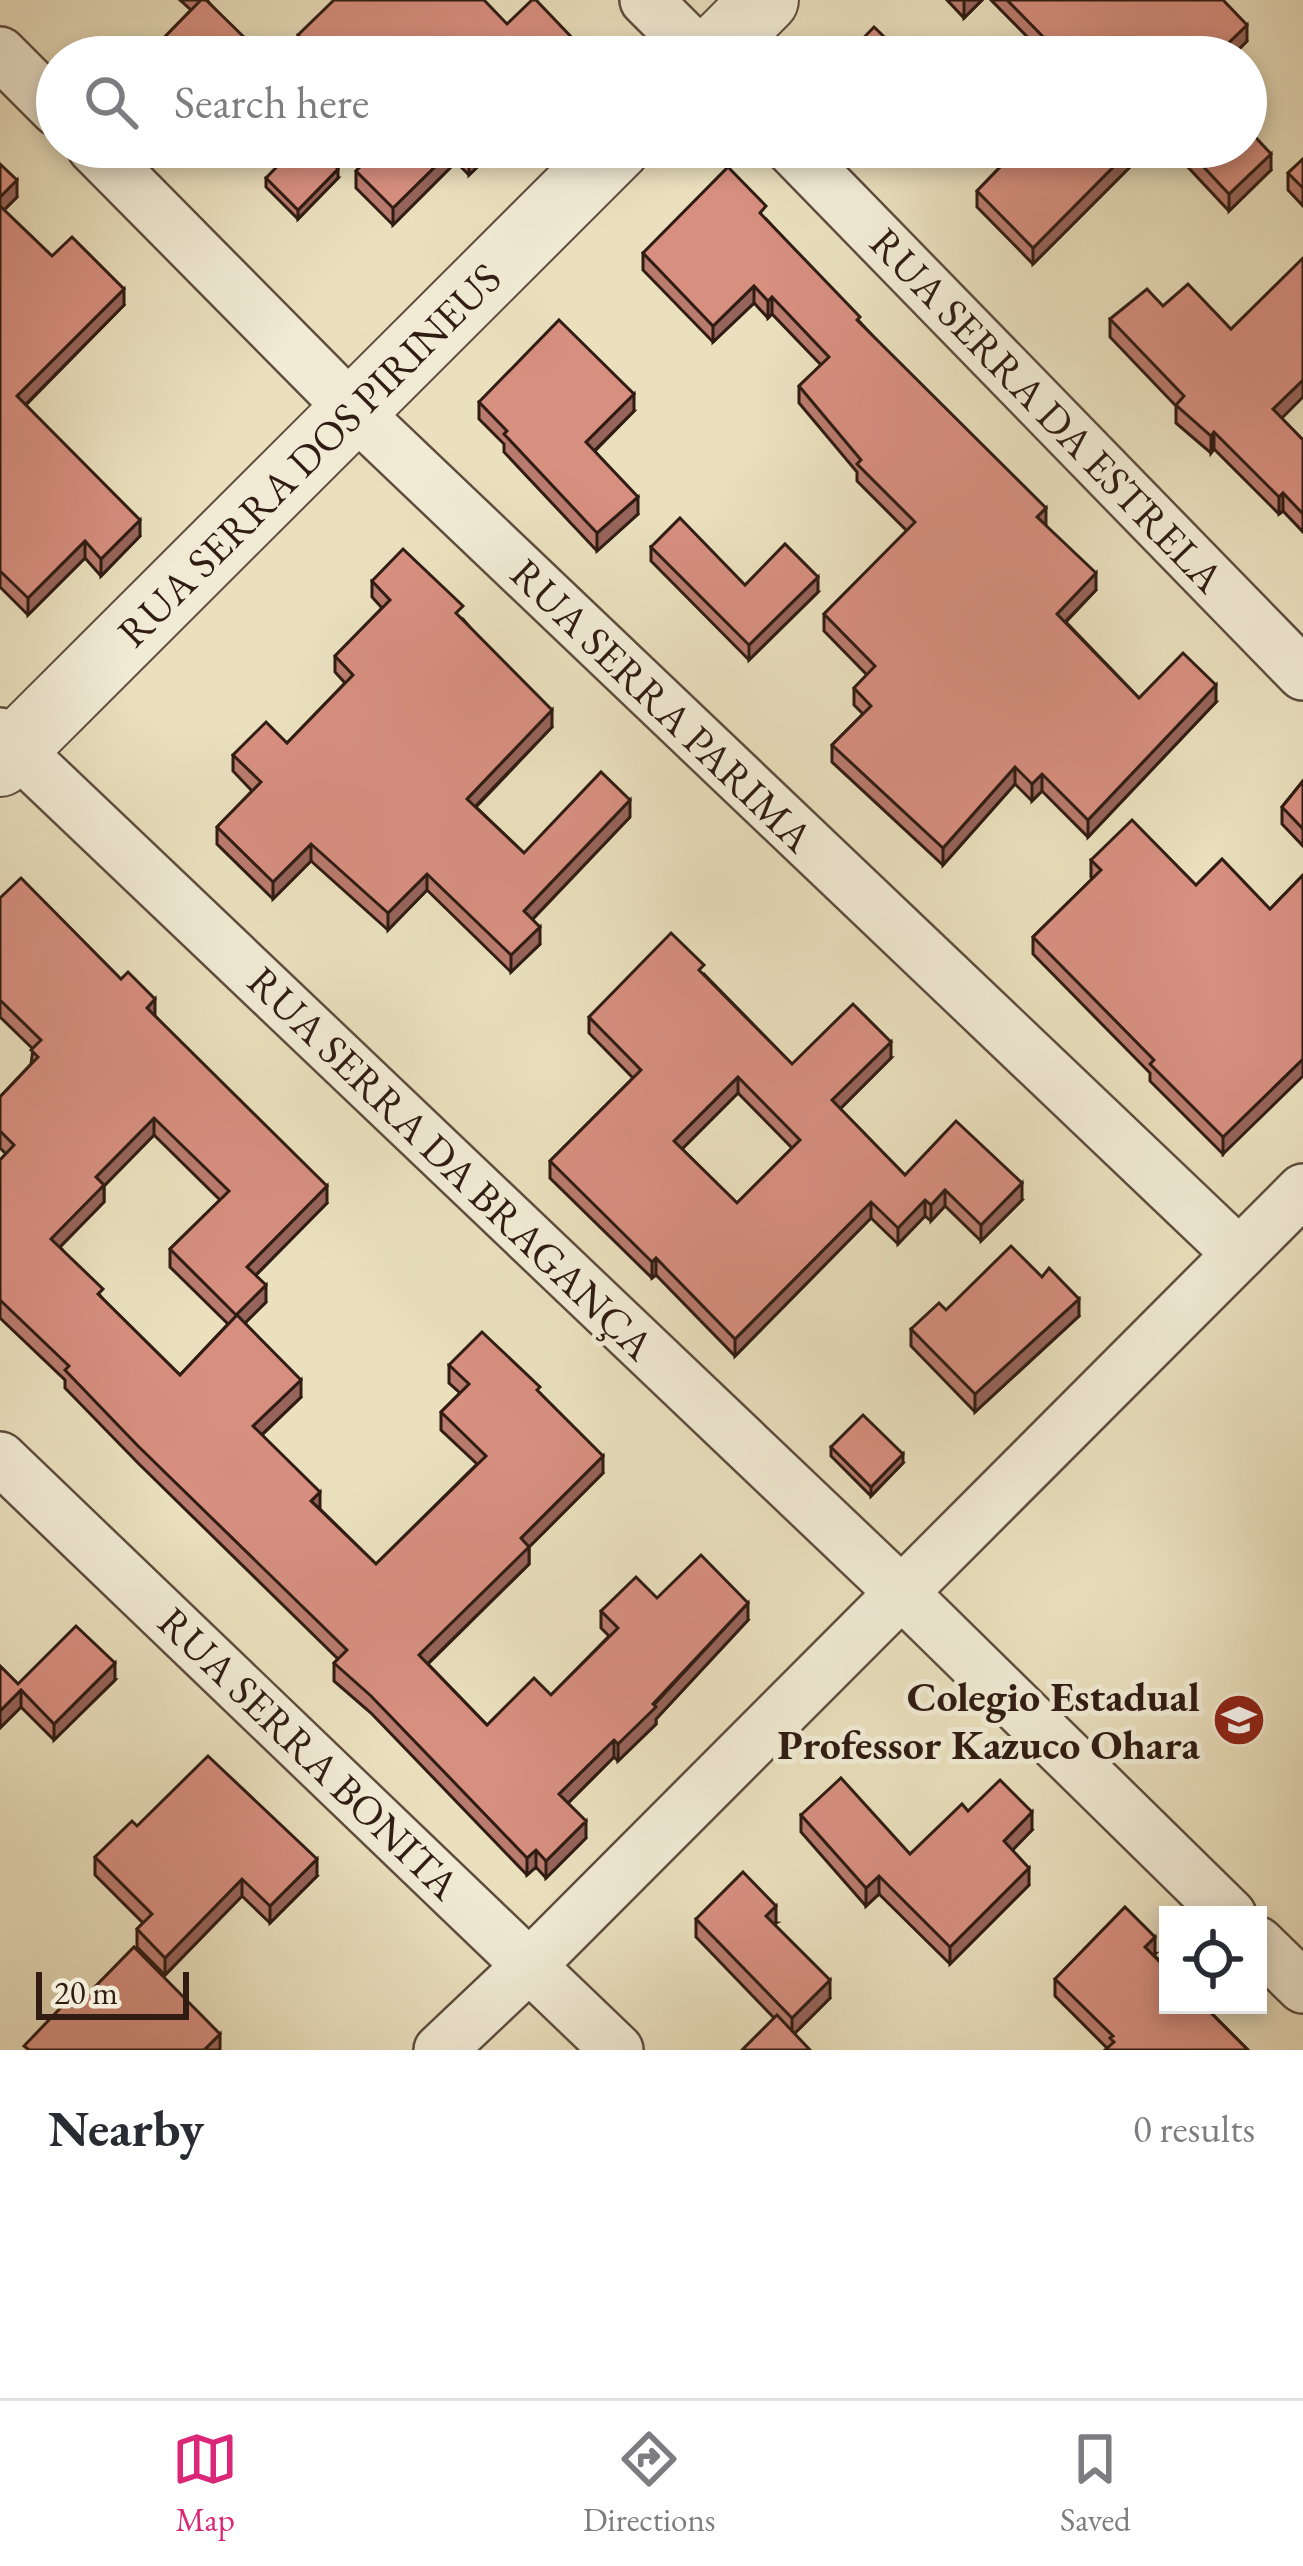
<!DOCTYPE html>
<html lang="en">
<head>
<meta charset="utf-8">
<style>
  :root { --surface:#fff; --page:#f7f7f7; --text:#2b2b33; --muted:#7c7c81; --line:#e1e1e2; --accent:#db2777 }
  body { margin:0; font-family:"EB Garamond",serif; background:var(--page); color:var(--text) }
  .controls { position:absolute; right:36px; bottom:36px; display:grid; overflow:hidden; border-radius:0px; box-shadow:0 6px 18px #0003 }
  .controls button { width:108px; height:108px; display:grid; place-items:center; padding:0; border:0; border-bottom:3px solid var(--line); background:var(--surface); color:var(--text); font:60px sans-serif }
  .scale { position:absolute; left:36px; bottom:30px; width:153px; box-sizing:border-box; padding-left:12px; border:6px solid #301c13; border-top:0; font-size:33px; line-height:42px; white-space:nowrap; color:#301c13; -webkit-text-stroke:9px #f1ebd5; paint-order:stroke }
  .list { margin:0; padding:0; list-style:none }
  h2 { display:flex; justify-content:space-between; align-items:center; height:156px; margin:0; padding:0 48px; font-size:51px }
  h2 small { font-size:39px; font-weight:400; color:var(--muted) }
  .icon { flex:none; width:66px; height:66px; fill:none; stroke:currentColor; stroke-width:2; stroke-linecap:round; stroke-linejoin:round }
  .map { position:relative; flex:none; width:1303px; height:2050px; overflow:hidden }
  .search { position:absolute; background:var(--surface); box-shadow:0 6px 18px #0003; left:36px; right:36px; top:36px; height:132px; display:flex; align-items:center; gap:30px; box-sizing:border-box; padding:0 42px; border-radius:66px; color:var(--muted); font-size:45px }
  .sheet { height:348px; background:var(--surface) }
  nav { display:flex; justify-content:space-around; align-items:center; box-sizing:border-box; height:168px; border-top:3px solid var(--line); background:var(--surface); font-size:33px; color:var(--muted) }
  nav a { display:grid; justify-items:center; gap:6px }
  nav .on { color:var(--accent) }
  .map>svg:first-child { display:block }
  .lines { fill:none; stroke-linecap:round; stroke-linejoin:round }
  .minor-casing { stroke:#5e4d3e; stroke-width:56 }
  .tertiary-casing { stroke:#5e4d3e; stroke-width:70 }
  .minor { stroke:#f1ebd5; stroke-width:51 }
  .tertiary { stroke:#f1ebd5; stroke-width:66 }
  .wall { fill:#b97b6e; stroke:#301c13; stroke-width:3; fill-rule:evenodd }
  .shaded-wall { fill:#96645a; stroke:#301c13; stroke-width:3 }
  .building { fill:#d78f80; stroke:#301c13; stroke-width:3; fill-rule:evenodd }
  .labels { text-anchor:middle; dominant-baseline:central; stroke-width:10; stroke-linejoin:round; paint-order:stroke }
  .street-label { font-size:42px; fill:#301c13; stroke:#f1ebd5 }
  .poi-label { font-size:42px; font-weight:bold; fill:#301c13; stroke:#f1ebd5; text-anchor:end }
</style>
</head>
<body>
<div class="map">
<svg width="1303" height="2050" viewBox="0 0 1303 2050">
  <rect width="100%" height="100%" fill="#eae0be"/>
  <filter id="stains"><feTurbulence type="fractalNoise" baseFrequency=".00167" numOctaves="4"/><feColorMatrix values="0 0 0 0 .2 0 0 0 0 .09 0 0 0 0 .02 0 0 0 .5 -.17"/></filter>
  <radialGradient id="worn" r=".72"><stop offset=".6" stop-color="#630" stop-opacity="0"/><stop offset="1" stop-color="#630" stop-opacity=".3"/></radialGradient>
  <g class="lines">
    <!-- minor casing -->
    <g class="minor-casing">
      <g id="minor">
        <path d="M646,0L703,57"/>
        <path d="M0,53L57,110"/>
        <path d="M93,147L353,410L1239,1254"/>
        <path d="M790,147L1303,674"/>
        <path d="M0,734L901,1592L1230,1915"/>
        <path d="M0,1458L617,2050"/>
        <path d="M1258,1943L1303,1987"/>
        <path d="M440,2050L531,1964L1303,1190"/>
      </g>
    </g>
    <!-- tertiary casing -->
    <g class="tertiary-casing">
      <g id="tertiary">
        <path d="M708,57L765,0"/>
        <path d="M0,763L617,147"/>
      </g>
    </g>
    <!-- minor -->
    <use href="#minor" class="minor"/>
    <!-- tertiary -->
    <use href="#tertiary" class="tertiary"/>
  </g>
  <!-- wall -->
  <g class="wall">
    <path d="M180,0H207L251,57H148V54L191,10Z"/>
    <path d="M947,0H982L964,18Z"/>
    <path d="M991,0H1223L1247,41L1231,57H1047Z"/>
    <path d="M507,24L577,57H303L298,52V35Z"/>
    <path d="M380,147H498L469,175L456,162L393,225L356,188V171Z"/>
    <path d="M899,147H926L914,161Z"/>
    <path d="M981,147H1246L1271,170L1229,211L1170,148L1154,164L1144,153L1033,264L977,207V191L999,168Z"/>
    <path d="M1303,159V206L1288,190V173Z"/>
    <path d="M0,164L17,197L4,210L52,256L124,305L26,405L140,536L101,576L85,558L28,615L0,587Z"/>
    <path d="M266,178H338L298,219L266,187Z"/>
    <path d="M766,219L1046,526L1096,590L1066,622L1139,698L1216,702L1088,837L1042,791L1032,801L1015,784L943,865L832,762V745L863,714L854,705V688L867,675L824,631V614L907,531L857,481V472L799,403V386L821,365L772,314L768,318L754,303L713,342L643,270V253Z"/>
    <path d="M1163,306L1303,440V532L1283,511L1279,514L1214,449L1211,453L1176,423V406L1110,337V319Z"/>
    <path d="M479,402L634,411L595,451L638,514L597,551L504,452V444L479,419Z"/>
    <path d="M651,547L745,585L818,592L749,660L651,561Z"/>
    <path d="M372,581L463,619L552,727L476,807L524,853L630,817L532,920L540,944L511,972L427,890L388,930L311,861L273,899L217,844V827L252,791L233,771V755L287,743L345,683L335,672V656L382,608L372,597Z"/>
    <path d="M1303,781V846L1282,824V807Z"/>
    <path d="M1091,860L1196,885L1270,909L1223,1154L1150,1081V1073L1033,954V937L1092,879L1091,877Z"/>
    <path d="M0,898L155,1016L327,1203L256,1275L266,1302L245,1323L301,1397L262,1435L320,1509L376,1564L477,1464L441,1430V1412L460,1393L449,1383V1365L540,1393L603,1473L529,1547V1564L428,1664L487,1725L551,1695L609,1636L601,1628V1611L657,1598L748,1620L656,1719V1724L618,1761L614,1757L568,1803L586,1838L546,1878L536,1867L527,1875L371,1713L334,1681V1663L338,1659L138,1463L65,1388V1380L0,1318V1160L6,1154L0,1148V1097L31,1064L33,1049L0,1017ZM154,1135L220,1200L170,1249V1267L228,1324L180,1375L103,1299L60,1247L104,1202V1186Z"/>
    <path d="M704,974L792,1064L891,1058L840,1109L905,1175L1022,1200L981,1241L945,1206L931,1221L925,1216L898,1244L871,1218L735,1356L656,1275L652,1278L550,1178V1161L633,1078L589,1033V1017ZM738,1093L792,1148L737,1203L682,1149Z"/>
    <path d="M1042,1277L1079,1316L975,1412L911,1346V1329L946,1310Z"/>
    <path d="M831,1447L903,1463L871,1496L831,1456Z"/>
    <path d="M0,1666L18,1684L115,1680L54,1740L21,1707L0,1728Z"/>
    <path d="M968,1811L1032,1830L1012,1850L1029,1885L950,1964L879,1894L866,1906L801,1832V1815L910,1854Z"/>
    <path d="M137,1826L317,1876L270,1923L242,1896L165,1975L137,1947V1929L143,1923L95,1875V1857Z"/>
    <path d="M696,1919L776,1923L774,1924L830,1998L794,2034L774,2018L696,1937Z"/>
    <path d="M1155,1954L1154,1955L1248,2050L1107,2048L1055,1996V1979Z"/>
  </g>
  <!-- shaded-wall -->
  <g class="shaded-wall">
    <path d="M965,0H982L964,18V1Z"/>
    <path d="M1247,25V41L1231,57H1214Z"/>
    <path d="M577,43V57H561Z"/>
    <path d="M251,44V57H239Z"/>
    <path d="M455,147H456V162L393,225V208Z"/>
    <path d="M480,147H498L469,175V158Z"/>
    <path d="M914,147H926L914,161Z"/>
    <path d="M1133,147H1144V153L1033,264V248Z"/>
    <path d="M1154,147L1170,148L1154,164Z"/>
    <path d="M1271,154V170L1229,211V194Z"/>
    <path d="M338,169V178L298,219V210Z"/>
    <path d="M17,180V197L0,214V197Z"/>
    <path d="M754,286V303L713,342V326Z"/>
    <path d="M124,289V305L17,413V396Z"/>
    <path d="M772,297V314L768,318V301Z"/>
    <path d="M1303,380V397L1273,427V409Z"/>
    <path d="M634,394V411L586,459V442Z"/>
    <path d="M1214,432V449L1211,453V436Z"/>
    <path d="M1283,493V511L1279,514V497Z"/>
    <path d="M638,497V514L597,551V533Z"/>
    <path d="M1046,508V525L1037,517Z"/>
    <path d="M140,520V536L101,576V559Z"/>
    <path d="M85,541V558L28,615V598Z"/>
    <path d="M1096,573V590L1057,630V614Z"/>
    <path d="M818,577V592L749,660V645Z"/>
    <path d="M1216,685V702L1088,837V820Z"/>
    <path d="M552,710V727L467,815V799Z"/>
    <path d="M1015,767V784L943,865V848Z"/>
    <path d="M1042,774V791L1032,801V784Z"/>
    <path d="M630,800V817L524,928V911Z"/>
    <path d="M311,844V861L273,899V882Z"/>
    <path d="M427,874V890L388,930V913Z"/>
    <path d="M540,927V944L511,972V955Z"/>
    <path d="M155,999V1017L147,1008Z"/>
    <path d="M891,1042V1058L832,1117V1100Z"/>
    <path d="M1303,1059V1076L1223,1154V1137Z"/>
    <path d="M738,1077V1093L674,1157V1141Z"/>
    <path d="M154,1118V1135L104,1186V1202L51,1256V1239L96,1177Z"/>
    <path d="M1022,1183V1200L981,1241V1225Z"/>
    <path d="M327,1186V1203L247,1284V1267Z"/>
    <path d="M945,1190V1206L931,1221V1205Z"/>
    <path d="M925,1200V1216L898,1244V1228Z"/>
    <path d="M871,1202V1218L735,1356V1339Z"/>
    <path d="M656,1258V1275L652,1278V1262Z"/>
    <path d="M266,1285V1302L236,1332V1315Z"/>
    <path d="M1079,1299V1316L975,1412V1394Z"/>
    <path d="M301,1380V1397L253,1443V1426Z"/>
    <path d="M903,1454V1463L871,1496V1487Z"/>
    <path d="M603,1456V1473L529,1547V1564L419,1672V1655L521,1538Z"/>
    <path d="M320,1492V1509L311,1501Z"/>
    <path d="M748,1603V1620L656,1719V1724L618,1761V1744Z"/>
    <path d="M115,1663V1680L54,1740V1724Z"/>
    <path d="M21,1690V1707L0,1728V1711Z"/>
    <path d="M614,1740V1757L559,1812V1794Z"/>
    <path d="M1032,1812V1830L1004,1859V1841Z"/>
    <path d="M586,1821V1838L546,1878V1861Z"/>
    <path d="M536,1850V1867L527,1875V1858Z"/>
    <path d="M317,1859V1876L270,1923V1906Z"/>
    <path d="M1029,1868V1885L950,1964V1947Z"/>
    <path d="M879,1876V1894L866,1906V1888Z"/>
    <path d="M242,1879V1896L165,1975V1958Z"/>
    <path d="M776,1906V1923L766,1933V1916Z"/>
    <path d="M1155,1937V1954L1145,1965V1947Z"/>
    <path d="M830,1980V1998L792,2036V2018Z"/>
    <path d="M220,2034V2050H204Z"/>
  </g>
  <!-- building -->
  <g class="building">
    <path d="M201,0H206L251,44L239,57H151L148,54Z"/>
    <path d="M334,0H484L507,24L532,0H536L577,43L561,57H320L298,35Z"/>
    <path d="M1007,0H1223L1247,25L1214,57H1055L1059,53Z"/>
    <path d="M874,27L905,57H845Z"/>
    <path d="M1246,127L1271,154L1229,194L1185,147H1246Z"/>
    <path d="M296,147H316L338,169L298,210L266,178Z"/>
    <path d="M380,147H455L393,208L356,171Z"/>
    <path d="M458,147H480L469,158Z"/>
    <path d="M995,147H1133L1033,248L977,191L1007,160Z"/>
    <path d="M1303,159V188L1288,173Z"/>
    <path d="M0,164L17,180L0,197Z"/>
    <path d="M728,167L766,206L760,213L860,317L857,320L1046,508L1037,517L1096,573L1057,614L1139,698L1183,653L1216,685L1088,820L1042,774L1032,784L1015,767L943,848L832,745L871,706L854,688L875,666L824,614L915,522L857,464L861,460L799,386L829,357L772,297L768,301L754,286L713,326L643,253Z"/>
    <path d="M0,206L52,256L72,237L124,289L17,396L140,520L101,559L85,541L28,598L0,571Z"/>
    <path d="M1303,258V380L1273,409L1303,440V514L1283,493L1279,497L1214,432L1211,436L1176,405L1184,396L1110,319L1147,289L1163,306L1188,284L1231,329Z"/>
    <path d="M559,320L634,394L586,442L638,497L597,533L504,434L507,431L479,402Z"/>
    <path d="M680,518L745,585L785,544L818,577L749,645L651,547Z"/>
    <path d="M403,549L463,606L456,613L552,710L467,799L524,853L601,772L630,800L524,911L540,927L511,955L427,874L388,913L311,844L273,882L217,827L261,782L233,755L266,722L287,743L353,675L335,656L390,600L372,581Z"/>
    <path d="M1303,781V829L1282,807Z"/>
    <path d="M1132,820L1196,885L1222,859L1270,909L1303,875V1059L1223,1137L1150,1064L1154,1060L1033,937L1101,870L1091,860Z"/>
    <path d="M21,878L121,979L128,972L155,999L147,1008L327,1186L247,1267L266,1285L236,1315L170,1249L229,1191L154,1118L96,1177L104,1185L51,1239L103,1289L98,1294L180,1375L237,1315L301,1380L253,1426L320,1492L311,1501L376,1564L486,1456L441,1412L469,1384L449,1365L482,1332L540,1387L537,1390L603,1456L521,1538L529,1547L419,1655L487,1725L534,1678L551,1695L618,1628L601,1611L636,1577L657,1598L701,1555L748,1603L653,1704L656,1707L618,1744L614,1740L559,1794L586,1821L546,1861L536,1850L527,1858L371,1696L334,1663L347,1650L138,1446L65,1370L69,1366L0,1300V1160L14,1145L0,1131V1097L38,1057L31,1050L41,1040L0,1000V898Z"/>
    <path d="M671,933L704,965L699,970L792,1064L853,1004L891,1042L832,1100L905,1175L956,1121L1022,1183L981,1225L945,1190L931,1205L925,1200L898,1228L871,1202L735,1339L656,1258L652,1262L550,1161L641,1070L589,1017ZM738,1077L800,1140L737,1203L674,1141Z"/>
    <path d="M1011,1246L1042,1277L1049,1268L1079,1299L975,1394L911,1329L939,1303L946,1310Z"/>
    <path d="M863,1415L903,1454L871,1487L831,1447Z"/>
    <path d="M76,1626L115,1663L54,1724L21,1690L0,1711V1666L18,1684Z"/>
    <path d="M208,1756L317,1859L270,1906L242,1879L165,1958L137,1929L152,1914L95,1857L132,1821L137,1826Z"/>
    <path d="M841,1778L910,1854L962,1804L968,1811L1000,1780L1032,1812L1004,1841L1029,1868L950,1947L879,1876L866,1888L801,1815Z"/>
    <path d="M743,1872L776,1906L766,1916L830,1980L792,2018L696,1919Z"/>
    <path d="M1125,1907L1155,1937L1145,1947L1168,1970V2005H1203L1248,2050H1105L1114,2042L1110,2038L1113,2036L1055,1979Z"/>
    <path d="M134,1947L220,2034L204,2050H29L24,2046L72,1996L79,2003Z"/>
    <path d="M777,2015L810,2050H742Z"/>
  </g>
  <!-- icons -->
  <defs>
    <g id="school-disc" transform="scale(2.7)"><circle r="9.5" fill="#8f2418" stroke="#f1ebd5"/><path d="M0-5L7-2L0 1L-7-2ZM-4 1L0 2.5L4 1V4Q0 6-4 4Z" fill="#fff"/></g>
  </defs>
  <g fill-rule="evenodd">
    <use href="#school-disc" x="1239" y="1720"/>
  </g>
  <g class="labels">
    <!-- street labels -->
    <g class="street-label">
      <text transform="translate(1047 410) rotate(46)">RUA SERRA DA ESTRELA</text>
      <text transform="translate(309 455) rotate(-45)">RUA SERRA DOS PIRINEUS</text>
      <text transform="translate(662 705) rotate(44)">RUA SERRA PARIMA</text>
      <text transform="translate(451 1163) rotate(44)">RUA SERRA DA BRAGANÇA</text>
      <text transform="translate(309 1753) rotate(44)">RUA SERRA BONITA</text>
    </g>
    <!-- poi labels -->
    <g class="poi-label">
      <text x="1200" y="1696">Colegio Estadual<tspan x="1200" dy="48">Professor Kazuco Ohara</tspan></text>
    </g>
  </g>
  <rect width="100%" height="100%" filter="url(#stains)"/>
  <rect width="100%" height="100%" fill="url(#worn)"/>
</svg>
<div class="controls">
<button><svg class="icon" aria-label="locate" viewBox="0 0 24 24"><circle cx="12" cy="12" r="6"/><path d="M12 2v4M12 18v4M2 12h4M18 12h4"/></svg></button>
</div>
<div class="scale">20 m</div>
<div class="search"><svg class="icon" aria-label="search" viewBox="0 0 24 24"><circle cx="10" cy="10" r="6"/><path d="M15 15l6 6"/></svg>Search here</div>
</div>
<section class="sheet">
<h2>Nearby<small>0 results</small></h2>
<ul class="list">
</ul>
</section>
<nav>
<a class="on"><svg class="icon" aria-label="map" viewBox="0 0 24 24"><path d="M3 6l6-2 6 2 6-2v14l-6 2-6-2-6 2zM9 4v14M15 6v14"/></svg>Map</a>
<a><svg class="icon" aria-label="directions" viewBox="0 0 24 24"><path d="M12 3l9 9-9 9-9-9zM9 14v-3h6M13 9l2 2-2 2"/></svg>Directions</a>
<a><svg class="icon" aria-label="saved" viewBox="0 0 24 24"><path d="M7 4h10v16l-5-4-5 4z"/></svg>Saved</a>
</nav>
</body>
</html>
